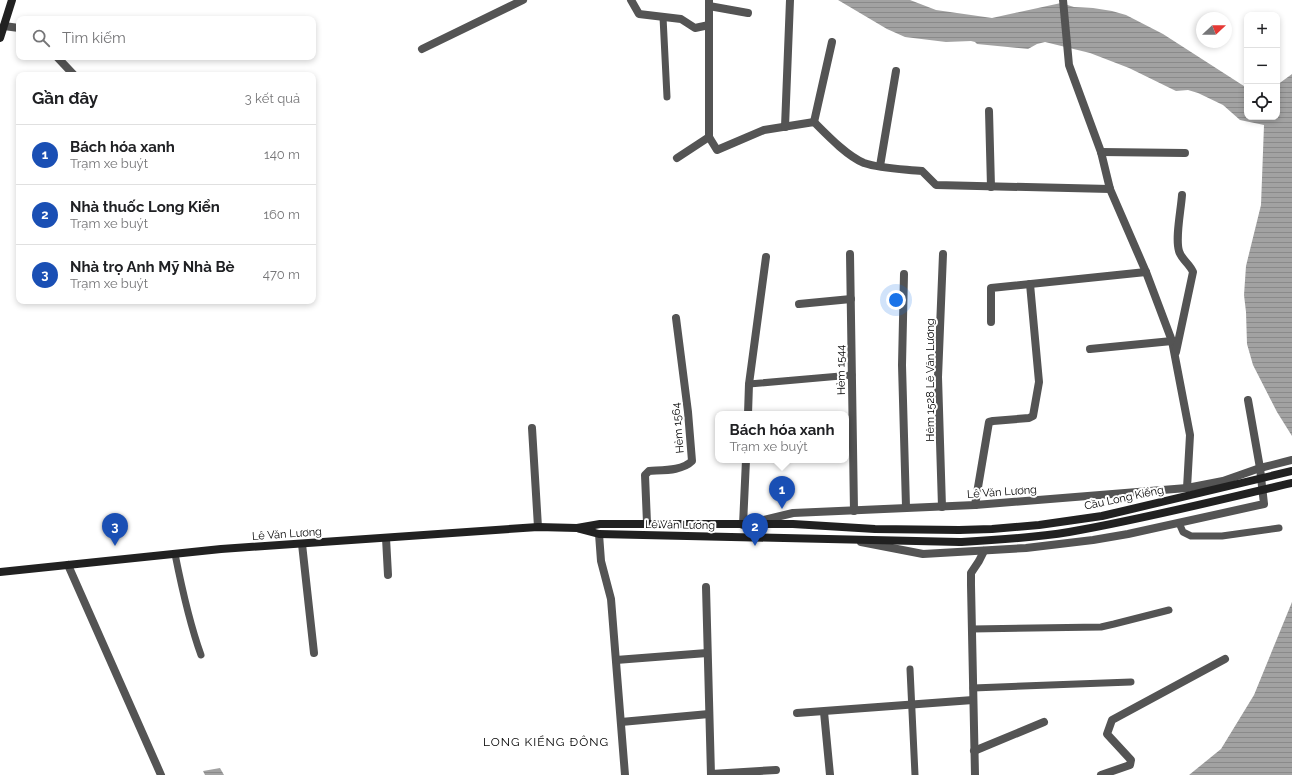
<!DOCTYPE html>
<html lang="vi">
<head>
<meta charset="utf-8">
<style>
  :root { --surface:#fff; --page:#f2f2f2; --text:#202124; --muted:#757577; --line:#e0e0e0; --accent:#000 }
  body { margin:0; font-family:Raleway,sans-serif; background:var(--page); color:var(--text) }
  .controls { position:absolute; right:12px; top:12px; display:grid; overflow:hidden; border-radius:8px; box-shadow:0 2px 6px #0003 }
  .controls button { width:36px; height:36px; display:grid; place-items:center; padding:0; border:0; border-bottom:1px solid var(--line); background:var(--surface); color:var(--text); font:20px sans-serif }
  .compass { position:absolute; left:1196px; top:12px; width:36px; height:36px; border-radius:50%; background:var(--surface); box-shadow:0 2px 6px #0003; rotate:68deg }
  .you { position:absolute; left:896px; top:300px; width:14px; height:14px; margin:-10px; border:3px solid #fff; border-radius:50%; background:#1a73e8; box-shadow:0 0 0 6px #1a73e833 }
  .badge { display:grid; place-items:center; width:26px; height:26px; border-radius:50%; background:var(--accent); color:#fff; font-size:13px; font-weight:700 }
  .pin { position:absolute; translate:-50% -33px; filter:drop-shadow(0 1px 2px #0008) }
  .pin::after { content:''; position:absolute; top:21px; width:14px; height:12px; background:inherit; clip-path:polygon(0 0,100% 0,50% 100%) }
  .popup { position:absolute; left:715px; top:411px; width:134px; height:52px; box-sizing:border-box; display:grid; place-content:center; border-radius:8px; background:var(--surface); filter:drop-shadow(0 1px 3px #0005); font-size:13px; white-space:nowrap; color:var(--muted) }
  .popup b { font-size:15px; color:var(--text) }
  .popup::after { content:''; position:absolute; left:50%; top:100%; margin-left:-8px; border:8px solid transparent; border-top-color:var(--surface) }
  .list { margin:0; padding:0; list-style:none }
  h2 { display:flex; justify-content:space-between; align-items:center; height:52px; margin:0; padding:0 16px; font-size:17px }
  h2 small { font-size:13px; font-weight:400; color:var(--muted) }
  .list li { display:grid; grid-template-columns:26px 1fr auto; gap:12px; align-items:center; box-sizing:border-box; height:60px; padding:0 16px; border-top:1px solid var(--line) }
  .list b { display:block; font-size:15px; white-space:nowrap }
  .list p { margin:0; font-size:13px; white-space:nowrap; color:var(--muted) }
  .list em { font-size:13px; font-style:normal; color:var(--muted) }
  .icon { flex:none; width:22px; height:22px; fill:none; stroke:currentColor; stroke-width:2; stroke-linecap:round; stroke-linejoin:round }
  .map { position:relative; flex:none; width:1292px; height:775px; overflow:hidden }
  .search { position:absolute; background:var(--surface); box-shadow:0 2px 6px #0003; left:16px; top:16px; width:300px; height:44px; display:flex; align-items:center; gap:10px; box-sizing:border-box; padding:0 14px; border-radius:8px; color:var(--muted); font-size:15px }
  .panel { position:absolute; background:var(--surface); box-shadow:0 2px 6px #0003; left:16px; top:72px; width:300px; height:232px; border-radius:8px }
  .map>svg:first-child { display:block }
  .water { fill:url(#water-rules) }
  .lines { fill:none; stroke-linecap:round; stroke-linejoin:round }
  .lane { stroke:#545454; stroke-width:7 }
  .street { stroke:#545454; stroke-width:8 }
  .secondary { stroke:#212121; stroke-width:8 }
  .secondary-bridge { stroke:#212121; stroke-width:8 }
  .labels { text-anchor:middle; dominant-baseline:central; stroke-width:4; stroke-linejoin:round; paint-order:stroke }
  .street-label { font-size:11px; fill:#000; stroke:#fff }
  .neighbourhood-label { font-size:12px; letter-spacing:1px; fill:#000; stroke:#fff }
</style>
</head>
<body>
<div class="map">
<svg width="1292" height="775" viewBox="0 0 1292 775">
  <defs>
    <pattern id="water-rules" width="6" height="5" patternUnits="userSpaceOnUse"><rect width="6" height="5" fill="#a2a2a2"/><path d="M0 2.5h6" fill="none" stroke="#8a8a8a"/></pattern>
  </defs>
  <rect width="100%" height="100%" fill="#fff"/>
  <!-- water -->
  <g class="water">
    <path d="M838,0H910L936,10L992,18L1061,3L1074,7L1093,8L1112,11L1126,15L1163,34L1247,88V117H1277V85L1292,74V436L1277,412L1253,365L1247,344L1246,312L1244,295L1246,266L1261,205L1264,125L1240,120L1223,105L1198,93L1188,90L1176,91L1129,68L1090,53L1045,42L1037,44L1028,49L977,44L975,42L971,41L946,42L905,37L887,29Z"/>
    <path d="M1292,602V775H1189L1221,749L1254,695Z"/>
    <path d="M220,768L224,775H205L203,771Z"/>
  </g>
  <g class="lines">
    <!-- lane -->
    <g class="lane">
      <path d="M663,17L667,97"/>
      <path d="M749,384L852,375"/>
      <path d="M1179,523L1183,532L1191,536H1222L1279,528"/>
      <path d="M175,554C182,589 189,622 201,655"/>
      <path d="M972,629L1101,627L1114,624L1169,610"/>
      <path d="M910,669L915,775"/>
      <path d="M973,688L1131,682"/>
    </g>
    <!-- street -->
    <g class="street">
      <path d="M631,0L639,14L681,19L695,28L709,25"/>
      <path d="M709,0V137L717,150L764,130L814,122C827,135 847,156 864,163C882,169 904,169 922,171L936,185L1110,189"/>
      <path d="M1063,0L1069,65L1101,152L1110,189L1146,272L1172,341L1190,435L1187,488"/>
      <path d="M709,6L748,13"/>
      <path d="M4,26L19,28"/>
      <path d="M422,49L523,0"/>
      <path d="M57,57L74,75"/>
      <path d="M989,111L991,187"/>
      <path d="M814,122L832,42"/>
      <path d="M785,127L790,0"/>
      <path d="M1101,152L1185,153"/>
      <path d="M677,158L709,137"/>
      <path d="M880,166L896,71"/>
      <path d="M850,254L854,511"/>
      <path d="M904,274L902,365L906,507"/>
      <path d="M799,304L851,299"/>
      <path d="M991,322V288L1146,272"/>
      <path d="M1090,349L1172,341"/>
      <path d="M1176,352L1193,272C1190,264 1181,259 1179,251C1175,238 1181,210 1182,195"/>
      <path d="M748,414L749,384L766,257"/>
      <path d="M532,428L538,527"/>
      <path d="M746,460L743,525L793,513L975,505L1187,488L1223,481L1260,468L1292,460"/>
      <path d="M975,505L989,422L993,421L1029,418L1033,416L1039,382L1030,284"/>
      <path d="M942,507L938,377L943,254"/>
      <path d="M647,523L645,475L649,471C663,470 682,471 692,461L688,412L676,318"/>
      <path d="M599,534L601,561L611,599L625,775"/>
      <path d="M386,538L388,575"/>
      <path d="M861,542L923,554L1026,548L1093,540L1128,534L1264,504L1260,468L1248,400"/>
      <path d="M302,544L314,653"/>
      <path d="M68,565L161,775"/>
      <path d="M706,587L711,775"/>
      <path d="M616,660L707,653"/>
      <path d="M824,712L830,775"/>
      <path d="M797,713L973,700"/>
      <path d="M621,722L709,714"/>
      <path d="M974,751L1044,722"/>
      <path d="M711,774L776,770"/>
      <path d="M975,775L971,585V573L979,561L984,551"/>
      <path d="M1101,775L1130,765L1131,760L1107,734L1112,720L1225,659"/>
    </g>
    <!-- secondary -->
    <g class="secondary">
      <path d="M0,38L12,0"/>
      <path d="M580,529L599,534L960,542"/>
      <path d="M0,572L221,549L538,527L577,528L600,524H793L875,529L959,530"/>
    </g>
    <!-- secondary-bridge -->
    <g class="secondary-bridge">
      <path d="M959,530L992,529L1039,525L1102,516L1292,471"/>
      <path d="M960,542C996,540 1033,538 1069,532C1144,519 1218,500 1292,483"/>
    </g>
  </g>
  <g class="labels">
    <!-- street labels -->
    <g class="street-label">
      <text transform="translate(841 370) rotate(-91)">Hẻm 1544</text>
      <text transform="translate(930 380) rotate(-90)">Hẻm 1528 Lê Văn Lương</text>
      <text transform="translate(678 428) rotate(-95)">Hẻm 1564</text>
      <text transform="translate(1002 492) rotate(-4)">Lê Văn Lương</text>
      <text transform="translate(1124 498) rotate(-12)">Cầu Long Kiểng</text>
      <text transform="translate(680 525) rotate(1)">Lê Văn Lương</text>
      <text transform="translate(287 534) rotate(-4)">Lê Văn Lương</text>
    </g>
    <!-- neighbourhood labels -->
    <g class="neighbourhood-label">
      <text x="546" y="742">LONG KIỂNG ĐÔNG</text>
    </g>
  </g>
</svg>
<div class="controls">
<button>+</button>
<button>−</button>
<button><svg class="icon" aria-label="locate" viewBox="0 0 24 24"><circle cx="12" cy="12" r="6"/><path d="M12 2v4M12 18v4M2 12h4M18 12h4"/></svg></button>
</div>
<svg class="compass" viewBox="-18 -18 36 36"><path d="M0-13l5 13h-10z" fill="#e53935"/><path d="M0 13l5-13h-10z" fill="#757577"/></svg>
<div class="you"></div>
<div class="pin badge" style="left:782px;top:509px;background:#1a4fb4">1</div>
<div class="popup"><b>Bách hóa xanh</b>Trạm xe buýt</div>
<div class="pin badge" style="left:755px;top:546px;background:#1a4fb4">2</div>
<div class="pin badge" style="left:115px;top:546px;background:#1a4fb4">3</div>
<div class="search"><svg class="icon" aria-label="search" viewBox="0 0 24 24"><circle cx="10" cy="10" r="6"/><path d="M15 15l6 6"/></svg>Tìm kiếm</div>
<section class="panel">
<h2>Gần đây<small>3 kết quả</small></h2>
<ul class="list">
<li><span class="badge" style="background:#1a4fb4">1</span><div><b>Bách hóa xanh</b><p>Trạm xe buýt</p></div><em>140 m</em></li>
<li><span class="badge" style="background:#1a4fb4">2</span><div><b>Nhà thuốc Long Kiển</b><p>Trạm xe buýt</p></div><em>160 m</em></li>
<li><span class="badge" style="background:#1a4fb4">3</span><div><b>Nhà trọ Anh Mỹ Nhà Bè</b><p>Trạm xe buýt</p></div><em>470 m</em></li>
</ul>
</section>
</div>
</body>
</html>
